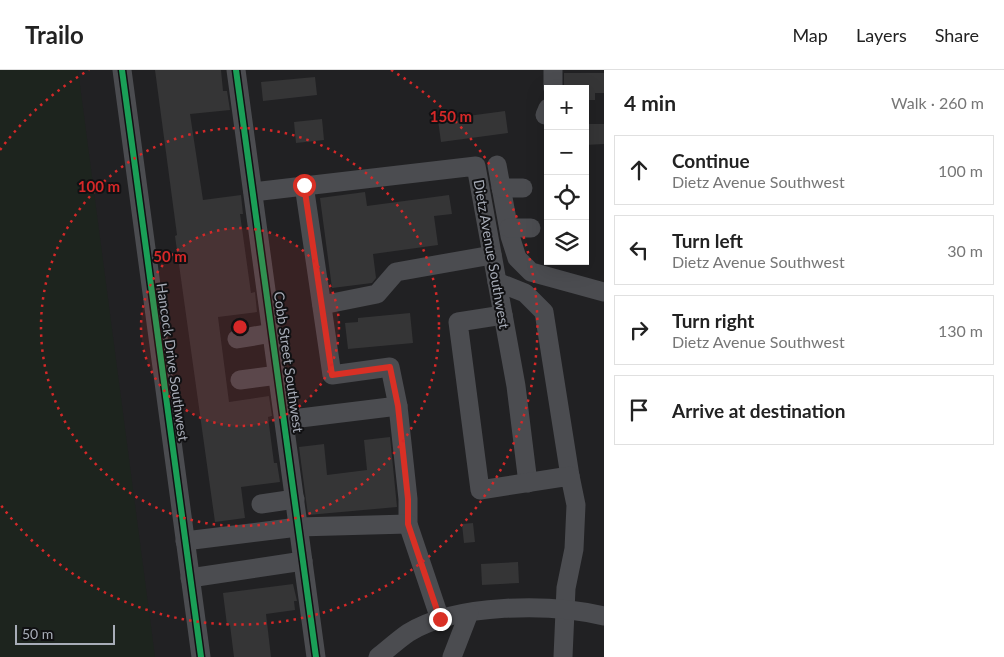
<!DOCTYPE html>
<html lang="en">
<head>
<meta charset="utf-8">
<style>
  :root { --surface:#fff; --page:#f6f6f6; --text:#222; --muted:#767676; --line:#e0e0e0 }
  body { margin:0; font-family:Lato,sans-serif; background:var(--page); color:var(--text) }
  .controls { position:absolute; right:15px; top:15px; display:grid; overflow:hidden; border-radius:0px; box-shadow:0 5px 20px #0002 }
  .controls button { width:45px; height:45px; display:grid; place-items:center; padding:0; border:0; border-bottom:1px solid var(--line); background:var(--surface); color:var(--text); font:25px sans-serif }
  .scale { position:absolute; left:15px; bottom:12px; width:100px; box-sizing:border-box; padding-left:5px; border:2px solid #a8adb8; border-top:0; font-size:14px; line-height:18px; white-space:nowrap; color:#a8adb8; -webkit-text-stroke:4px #111113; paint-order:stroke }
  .stop { position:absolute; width:15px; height:15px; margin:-11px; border:4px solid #d93025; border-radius:50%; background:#fff }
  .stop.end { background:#d93025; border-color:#fff; box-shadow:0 1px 5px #0008 }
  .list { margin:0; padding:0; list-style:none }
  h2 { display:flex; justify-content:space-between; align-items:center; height:65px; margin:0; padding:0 20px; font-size:21px }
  h2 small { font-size:16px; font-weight:400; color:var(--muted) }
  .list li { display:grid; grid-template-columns:32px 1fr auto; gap:15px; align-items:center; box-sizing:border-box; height:70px; margin:0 10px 10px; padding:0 10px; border:1px solid var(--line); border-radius:0px }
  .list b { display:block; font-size:19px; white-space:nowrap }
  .list p { margin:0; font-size:16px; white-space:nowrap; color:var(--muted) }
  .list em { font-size:16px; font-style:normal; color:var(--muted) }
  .icon { flex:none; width:28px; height:28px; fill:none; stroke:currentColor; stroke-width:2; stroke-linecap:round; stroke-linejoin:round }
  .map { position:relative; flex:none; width:604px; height:587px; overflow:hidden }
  header { display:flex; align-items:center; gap:30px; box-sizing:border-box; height:70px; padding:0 25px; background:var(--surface); border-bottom:1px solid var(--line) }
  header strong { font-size:24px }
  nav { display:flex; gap:28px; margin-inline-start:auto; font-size:18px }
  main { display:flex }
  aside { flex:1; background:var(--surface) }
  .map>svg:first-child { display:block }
  .built { fill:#212123; fill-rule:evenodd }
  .green { fill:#1d241e }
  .building { fill:#353536 }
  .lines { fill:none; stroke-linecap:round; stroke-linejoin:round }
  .minor { stroke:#4b4c50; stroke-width:19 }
  .cycleway-casing { stroke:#111113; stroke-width:9 }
  .cycleway { stroke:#1a9f57; stroke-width:6 }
  .route { stroke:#d93025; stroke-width:6 }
  .ring { fill:none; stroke:#d62828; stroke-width:2.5; stroke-dasharray:2.5 5 }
  .labels { text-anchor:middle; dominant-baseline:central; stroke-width:4; stroke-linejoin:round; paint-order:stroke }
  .street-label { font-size:14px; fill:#a8adb8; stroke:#111113 }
  .centre { fill:#d62828; stroke:#111113; stroke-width:2.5 }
  .ring-label { font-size:15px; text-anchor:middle; font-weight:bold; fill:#d62828; stroke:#111113; stroke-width:4; stroke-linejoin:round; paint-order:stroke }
</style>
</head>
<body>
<header>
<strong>Trailo</strong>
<nav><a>Map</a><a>Layers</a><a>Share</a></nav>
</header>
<main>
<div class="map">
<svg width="604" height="587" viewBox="0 0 604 587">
  <rect width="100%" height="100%" fill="#171717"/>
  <!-- built -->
  <path class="built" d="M0,0H604V587H0ZM548,19H585V191H548Z"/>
  <!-- green -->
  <path class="green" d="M0,0H78L155,587H0Z"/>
  <!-- building -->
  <g class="building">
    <path d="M155,0H221L223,21H227L230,40L190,44L203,130L241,125L243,144H240L251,223L255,222L257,242L218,247L229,332L269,326L272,346L268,347L274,393H277L280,412L241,417L245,448L215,452L175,166L177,165Z"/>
    <path d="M564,3H604V23H595V30H585V19H564Z"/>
    <path d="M315,7L317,25L263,31L261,12Z"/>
    <path d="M505,41L508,63L441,72L438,50Z"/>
    <path d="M322,49L324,70L296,73L294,52Z"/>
    <path d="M585,54H604V74L585,75Z"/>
    <path d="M365,122L367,136L449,125L452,144L434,146L438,175L373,184L376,208L372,213L332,218L320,128Z"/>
    <path d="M410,243L413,273L348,279L345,253L358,252V248Z"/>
    <path d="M390,367L397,437L308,445L299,377L324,374L327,405L367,400L364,370Z"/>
    <path d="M473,453L475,472L464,473L462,454Z"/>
    <path d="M518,492L519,513L482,515L481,494Z"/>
    <path d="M293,514L297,531H294L295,540L266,544L271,587H234L230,555H227L223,523Z"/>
  </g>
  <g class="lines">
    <!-- minor -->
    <g class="minor">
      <path d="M122,0L201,587"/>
      <path d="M236,0L316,587"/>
      <path d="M553,19V0"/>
      <path d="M545,45L548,38"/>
      <path d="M497,95L510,166L517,188L531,202L604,222"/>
      <path d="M304,115L332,305L390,297L398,336L408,429V454L440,549"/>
      <path d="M501,118H523"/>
      <path d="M253,122L476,96L516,316L528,413"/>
      <path d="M509,158H531"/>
      <path d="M497,212L525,223L544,242L570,406"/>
      <path d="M322,235L377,224L396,202L492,185"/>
      <path d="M503,245L458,252L480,420L570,406L576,435L574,479L566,518L563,587"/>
      <path d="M237,269L272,263"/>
      <path d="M240,310L278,305"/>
      <path d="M284,350L398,336"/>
      <path d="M261,434L295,429"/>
      <path d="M185,471L298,457L408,454"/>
      <path d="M190,508L303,491"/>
      <path d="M378,587C388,579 398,570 408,563C456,533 551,533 604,546"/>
      <path d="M452,587L469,543"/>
    </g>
    <!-- cycleway casing -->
    <g class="cycleway-casing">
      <g id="cycleway">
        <path d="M122,0L201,587"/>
        <path d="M236,0L316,587"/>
      </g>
    </g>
    <!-- cycleway -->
    <use href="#cycleway" class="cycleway"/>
  </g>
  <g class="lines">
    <!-- route -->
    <path class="route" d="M304,115L332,305L390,297L398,336L408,429V454L440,549"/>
  </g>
  <!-- distance rings -->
  <circle cx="240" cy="257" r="99" fill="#d62828" fill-opacity=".12"/>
  <g class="ring">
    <circle cx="240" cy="257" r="99"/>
    <circle cx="240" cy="257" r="199"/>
    <path d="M0 80A298 298 0 0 1 89 0M391 0A298 298 0 1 1 0 434"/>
  </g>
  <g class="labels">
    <!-- street labels -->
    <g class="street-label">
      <text transform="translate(492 184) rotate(80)">Dietz Avenue Southwest</text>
      <text transform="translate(173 292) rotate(82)">Hancock Drive Southwest</text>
      <text transform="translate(289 292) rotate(82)">Cobb Street Southwest</text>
    </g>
  </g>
  <circle cx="240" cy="257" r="8" class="centre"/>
  <g class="ring-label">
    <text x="451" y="52">150 m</text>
    <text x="99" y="122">100 m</text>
    <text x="170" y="192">50 m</text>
  </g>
</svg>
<div class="controls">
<button>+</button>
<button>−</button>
<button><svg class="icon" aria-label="locate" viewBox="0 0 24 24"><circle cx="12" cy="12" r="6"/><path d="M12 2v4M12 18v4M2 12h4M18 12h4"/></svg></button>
<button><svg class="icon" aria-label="layers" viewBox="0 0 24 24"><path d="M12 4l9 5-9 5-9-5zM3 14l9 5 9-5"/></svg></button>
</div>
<div class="scale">50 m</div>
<div class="stop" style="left:304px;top:115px"></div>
<div class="stop end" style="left:440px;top:549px"></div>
</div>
<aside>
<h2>4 min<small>Walk · 260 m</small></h2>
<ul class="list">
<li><svg class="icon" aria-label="ahead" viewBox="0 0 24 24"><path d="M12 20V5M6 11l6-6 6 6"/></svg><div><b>Continue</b><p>Dietz Avenue Southwest</p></div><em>100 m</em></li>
<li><svg class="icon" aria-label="left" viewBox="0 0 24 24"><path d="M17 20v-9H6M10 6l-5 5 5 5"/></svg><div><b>Turn left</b><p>Dietz Avenue Southwest</p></div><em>30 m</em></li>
<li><svg class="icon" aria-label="right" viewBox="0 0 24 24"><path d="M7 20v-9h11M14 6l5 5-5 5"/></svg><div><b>Turn right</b><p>Dietz Avenue Southwest</p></div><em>130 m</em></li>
<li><svg class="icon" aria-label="arrive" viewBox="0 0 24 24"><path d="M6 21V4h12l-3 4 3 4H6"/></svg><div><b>Arrive at destination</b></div></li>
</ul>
</aside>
</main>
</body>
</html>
